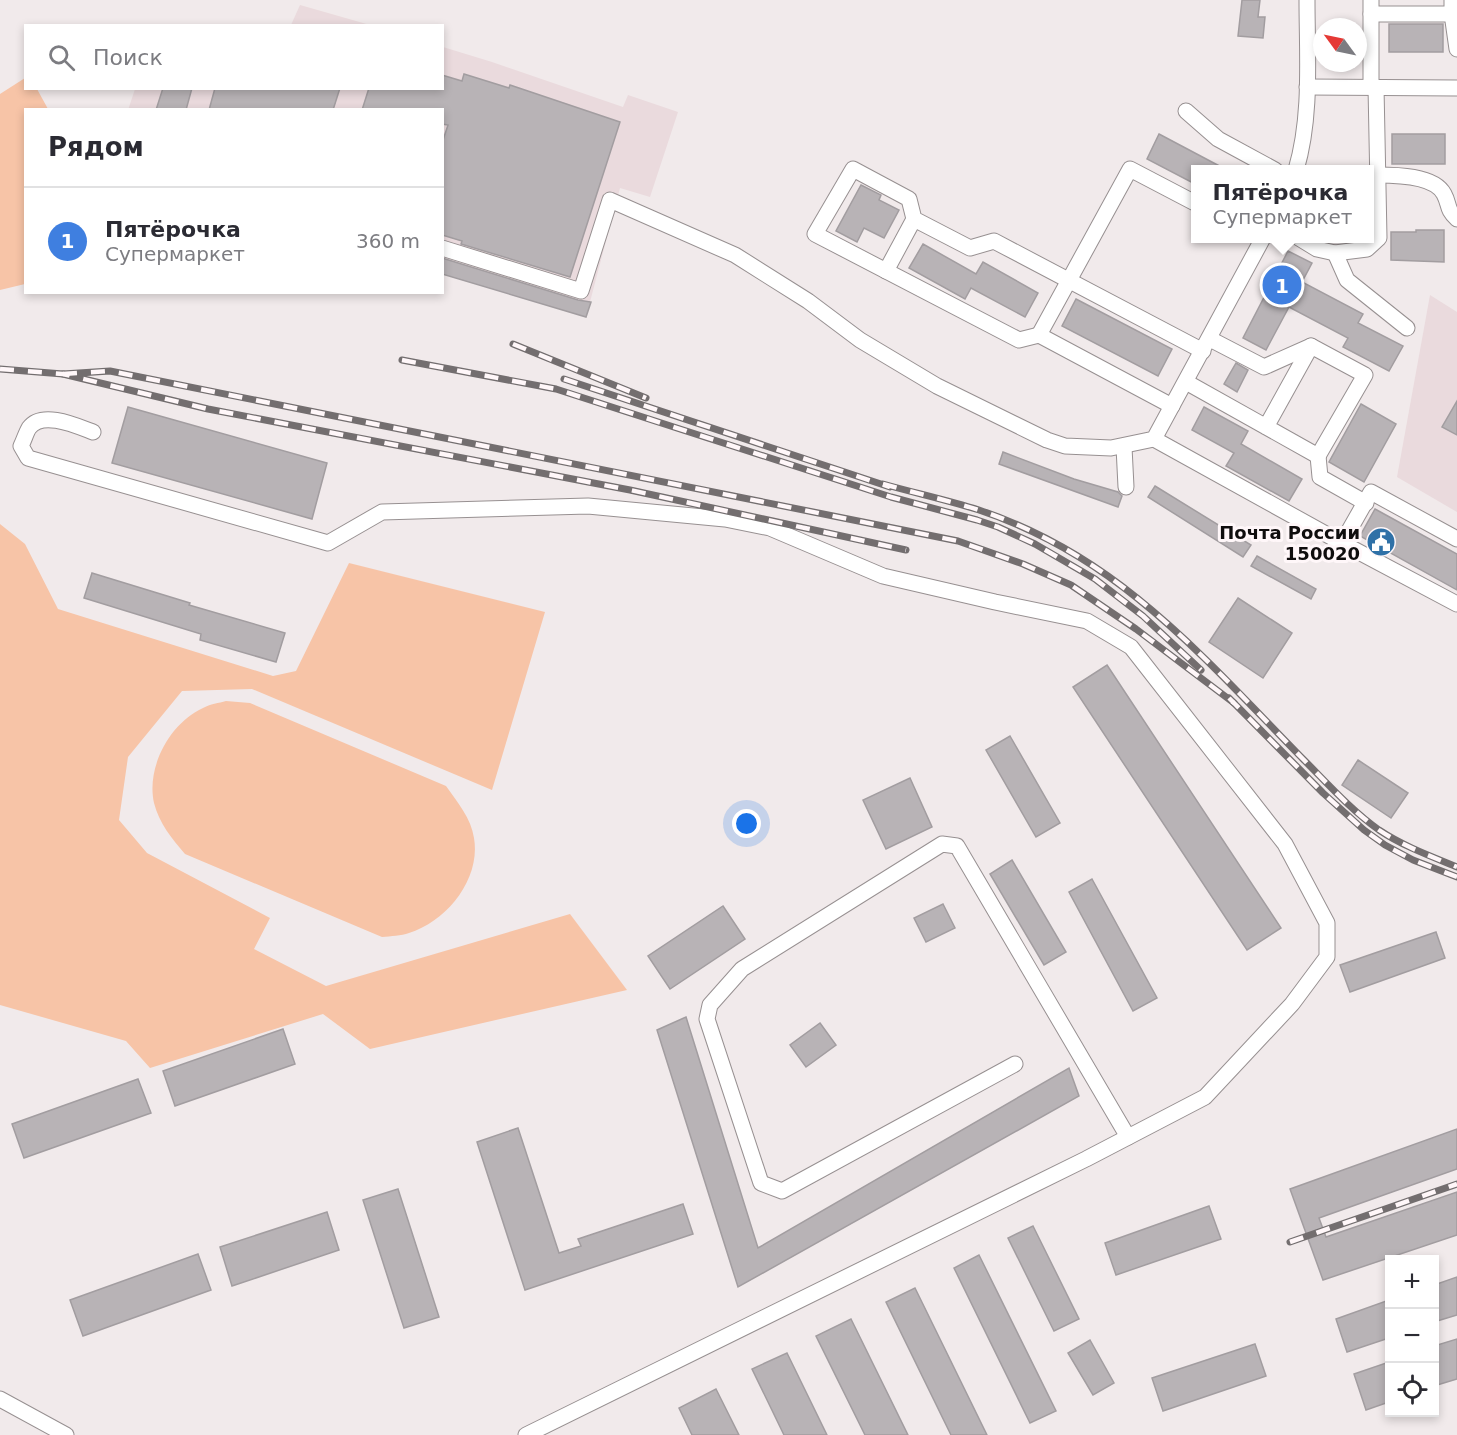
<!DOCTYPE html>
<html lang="ru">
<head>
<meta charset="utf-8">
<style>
  :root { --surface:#fff; --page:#f2f2f3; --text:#2b2b33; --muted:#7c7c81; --line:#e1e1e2; --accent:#2f71a7 }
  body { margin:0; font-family:"DejaVu Sans",sans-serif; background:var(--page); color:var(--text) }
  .controls { position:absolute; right:18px; bottom:18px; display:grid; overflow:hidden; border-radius:0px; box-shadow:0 3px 9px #0003 }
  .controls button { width:54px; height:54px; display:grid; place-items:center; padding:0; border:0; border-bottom:2px solid var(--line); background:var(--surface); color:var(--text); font:30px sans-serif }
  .compass { position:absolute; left:1313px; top:18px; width:54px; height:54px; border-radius:50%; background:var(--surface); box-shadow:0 3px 9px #0003; rotate:303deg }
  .you { position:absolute; left:747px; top:824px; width:21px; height:21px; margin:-15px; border:4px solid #fff; border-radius:50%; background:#1a73e8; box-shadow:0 0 0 9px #1a73e833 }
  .badge { display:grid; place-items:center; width:39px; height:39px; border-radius:50%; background:var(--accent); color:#fff; font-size:20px; font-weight:700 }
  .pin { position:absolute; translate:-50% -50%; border:3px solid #fff; box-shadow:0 2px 6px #0006 }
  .popup { position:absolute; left:1191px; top:165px; width:183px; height:78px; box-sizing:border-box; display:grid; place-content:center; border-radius:0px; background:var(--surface); filter:drop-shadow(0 2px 4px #0005); font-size:20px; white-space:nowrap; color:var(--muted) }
  .popup b { font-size:22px; color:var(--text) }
  .popup::after { content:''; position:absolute; left:50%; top:100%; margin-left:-12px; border:12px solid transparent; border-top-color:var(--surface) }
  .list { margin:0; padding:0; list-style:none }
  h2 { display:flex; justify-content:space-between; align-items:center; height:78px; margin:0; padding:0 24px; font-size:26px }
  h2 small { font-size:20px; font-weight:400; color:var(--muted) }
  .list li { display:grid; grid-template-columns:39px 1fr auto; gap:18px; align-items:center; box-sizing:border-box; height:108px; padding:0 24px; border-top:2px solid var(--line) }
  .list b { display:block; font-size:22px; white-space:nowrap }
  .list p { margin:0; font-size:20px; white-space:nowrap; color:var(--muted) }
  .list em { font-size:20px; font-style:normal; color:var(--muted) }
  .icon { flex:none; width:33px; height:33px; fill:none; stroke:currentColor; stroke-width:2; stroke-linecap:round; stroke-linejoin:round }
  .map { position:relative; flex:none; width:1457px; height:1435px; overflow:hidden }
  .search { position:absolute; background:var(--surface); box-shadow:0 3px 9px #0003; left:24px; top:24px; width:420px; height:66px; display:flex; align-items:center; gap:15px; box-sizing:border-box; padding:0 21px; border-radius:0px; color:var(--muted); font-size:22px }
  .panel { position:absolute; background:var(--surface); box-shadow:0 3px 9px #0003; left:24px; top:108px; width:420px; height:186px; border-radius:0px }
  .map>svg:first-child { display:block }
  .built { fill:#eadadd }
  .green { fill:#f7c4a7 }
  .building { fill:#b8b3b6; stroke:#a29da0; stroke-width:1.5 }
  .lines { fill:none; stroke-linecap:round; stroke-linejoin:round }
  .minor-casing { stroke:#979091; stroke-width:17 }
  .minor { stroke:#fff; stroke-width:15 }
  .rail-casing { stroke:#736e6f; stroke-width:7 }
  .rail { stroke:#fff7f9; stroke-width:4.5; stroke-dasharray:14; stroke-linecap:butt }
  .labels { text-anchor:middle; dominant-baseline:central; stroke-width:6; stroke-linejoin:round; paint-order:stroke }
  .poi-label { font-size:18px; font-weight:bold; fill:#0f0d0d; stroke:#fff7f9; text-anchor:end }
</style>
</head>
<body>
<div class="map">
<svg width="1457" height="1435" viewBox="0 0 1457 1435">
  <rect width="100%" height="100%" fill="#f1eaeb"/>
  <!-- built -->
  <g class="built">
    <path d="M300,5L370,25H291Z"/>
    <path d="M443,47L492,62L623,107L628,95L678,112L650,197L620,188L586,317L443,274L442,110H128L135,89L442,88Z"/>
    <path d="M1430,295L1457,312V512L1397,477Z"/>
  </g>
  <!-- green -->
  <g class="green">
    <path d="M25,78L26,88L37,89L48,109L26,110L25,284L0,290V94Z"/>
    <path d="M0,524L25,544L58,609L273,676L296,671L349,563L545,612L492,790L252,689L182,691L128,757L119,820L147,853L270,918L254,949L326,986L570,914L627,990L370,1049L323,1014L150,1068L126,1041L0,1005Z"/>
    <path d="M226,701L250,703L446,786C458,803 471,818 474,838C481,879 447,921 409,933C401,936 391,936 382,937L185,854C172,839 159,823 154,803C146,767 170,723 203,708C210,704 219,703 226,701Z"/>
  </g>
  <!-- building -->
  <g class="building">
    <path d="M1242,0H1260L1258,17H1265L1263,38L1238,36Z"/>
    <rect x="1389" y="24" width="54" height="28"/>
    <path d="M464,74L509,88L510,85L620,122L570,277L461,244L462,241L442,235V143L448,125L442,124V110H362L369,88H442V75L462,81Z"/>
    <path d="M163,88H192L186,110H156Z"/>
    <path d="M215,88H340L333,110H209Z"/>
    <path d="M1159,134L1227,170H1195V184L1147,159Z"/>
    <rect x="1392" y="134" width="53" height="30"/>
    <path d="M861,185L881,195L879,200L899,210L884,238L864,228L857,242L836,231Z"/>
    <path d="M1416,230H1444V262L1391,260V232H1416Z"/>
    <path d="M923,244L976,274L983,262L1038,293L1025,317L971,288L965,299L909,268Z"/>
    <path d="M1288,251L1312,263L1302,282L1363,314L1358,323L1403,346L1389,371L1343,347L1348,338L1289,307L1266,350L1243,338Z"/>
    <path d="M442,258L578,300L591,302L586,317L442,274Z"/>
    <path d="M1076,299L1172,349L1158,376L1062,326Z"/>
    <path d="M1236,363L1248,370L1237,392L1224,384Z"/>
    <path d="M1457,401V435L1442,427Z"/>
    <path d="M1361,404L1396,424L1364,482L1329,462Z"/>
    <path d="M128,407L327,463L312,519L112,463Z"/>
    <path d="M1204,407L1248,431L1241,444L1302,479L1289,501L1226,466L1234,453L1192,430Z"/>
    <path d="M1003,452L1074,479L1118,492L1122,496L1118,507L999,464Z"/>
    <path d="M1155,486L1251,545L1243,557L1148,497Z"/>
    <path d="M1375,509L1457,554V590L1360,536Z"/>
    <path d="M1257,556L1316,589L1311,599L1251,566Z"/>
    <path d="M92,573L190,603L189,605L285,633L276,662L200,640L201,634L84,598Z"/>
    <path d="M1238,598L1292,633L1263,678L1209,642Z"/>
    <path d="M1107,665L1281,928L1247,950L1073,687Z"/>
    <path d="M1010,736L1060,823L1036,837L986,750Z"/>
    <path d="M1358,760L1408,793L1391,818L1342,785Z"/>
    <path d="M910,778L932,827L886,849L863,800Z"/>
    <path d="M1012,860L1066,952L1044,965L990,874Z"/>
    <path d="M1092,879L1157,998L1133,1011L1069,892Z"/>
    <path d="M943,904L955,928L926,942L914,918Z"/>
    <path d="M723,906L745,939L670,989L648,956Z"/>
    <path d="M1436,932L1445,958L1350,992L1340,965Z"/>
    <path d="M686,1017L758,1248L1069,1068L1079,1096L738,1287L657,1030Z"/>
    <path d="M820,1023L836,1045L806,1067L790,1045Z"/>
    <path d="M283,1029L295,1064L175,1106L163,1071Z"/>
    <path d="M138,1079L151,1113L24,1158L12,1124Z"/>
    <path d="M518,1128L559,1253L581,1246L578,1239L683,1204L693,1234L525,1290L477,1142Z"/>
    <path d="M1457,1129V1169L1319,1218L1326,1237L1457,1192V1235L1323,1280L1290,1189Z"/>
    <path d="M398,1189L439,1317L404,1328L363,1200Z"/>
    <path d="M1209,1206L1221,1239L1116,1275L1105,1243Z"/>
    <path d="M327,1212L339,1250L232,1286L220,1247Z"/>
    <path d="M1033,1226L1079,1319L1054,1331L1008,1238Z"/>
    <path d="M198,1254L211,1290L83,1336L70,1300Z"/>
    <path d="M979,1255L1056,1411L1030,1423L954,1268Z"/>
    <path d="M1457,1277V1315L1434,1322V1285Z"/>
    <path d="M915,1288L987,1435H951L886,1302Z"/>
    <path d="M1389,1300V1338L1347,1352L1336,1319Z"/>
    <path d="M851,1319L908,1435H865L816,1336Z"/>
    <path d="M1457,1339V1379L1434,1386V1346Z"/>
    <path d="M1090,1340L1114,1383L1093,1395L1068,1353Z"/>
    <path d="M1255,1344L1266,1376L1163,1411L1152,1378Z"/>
    <path d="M787,1353L827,1435H784L752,1369Z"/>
    <path d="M1389,1362V1402L1366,1410L1354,1374Z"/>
    <path d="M716,1389L739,1435H692L679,1408Z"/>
  </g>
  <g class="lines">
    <!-- minor casing -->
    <g class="minor-casing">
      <g id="minor">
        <path d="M1452,0V14L1457,49"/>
        <path d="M1371,14H1452"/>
        <path d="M1307,87L1457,88"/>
        <path d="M1371,87V0"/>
        <path d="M1186,111L1218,139L1275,170"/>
        <path d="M1296,170C1312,116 1307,56 1307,0"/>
        <path d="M1377,175C1395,175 1434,175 1444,194C1450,205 1446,209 1457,219"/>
        <path d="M1299,238L1317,249L1335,253L1367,249L1379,238L1376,87"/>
        <path d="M442,248L581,291L610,200L735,255L808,301L860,340L937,386L1047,440L1065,446L1111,448L1154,439L1263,238"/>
        <path d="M1335,253L1347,280L1407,328"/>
        <path d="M886,271L914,219"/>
        <path d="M1039,335L1130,169L1195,203"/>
        <path d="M1210,339L1264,367L1311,346"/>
        <path d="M1186,382L1318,456L1365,375L1311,346L1266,427"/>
        <path d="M1172,406L1039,335L1019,340L815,234L853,169L909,199L914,219L970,248L994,241L1203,351"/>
        <path d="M93,432C77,426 42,410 29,428C26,433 24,440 21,446L28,458L328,543L382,512L588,506L725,519L770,528L883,576L995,602L1087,621L1131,647L1285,844L1327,923V957L1292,1004L1205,1097L1086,1159L526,1435"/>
        <path d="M1154,439L1342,543L1457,604"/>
        <path d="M1124,447L1126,487"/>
        <path d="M1318,456L1320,477L1366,503"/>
        <path d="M1342,543L1371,492L1457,539"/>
        <path d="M1015,1064L782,1191L761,1183L707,1019L710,1005L742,969L942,844L957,846L1128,1137"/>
        <path d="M0,1399L66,1435"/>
      </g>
    </g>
    <!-- minor -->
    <use href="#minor" class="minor"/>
    <!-- rail casing -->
    <g class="rail-casing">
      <g id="rail">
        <path d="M513,344L646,398"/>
        <path d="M402,360L556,389L891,497L977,520L998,527L1035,544L1095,579L1143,616L1201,670"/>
        <path d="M0,369L63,374L208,409L630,490L906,550"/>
        <path d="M63,374L110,371L958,541L1023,564L1071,585L1136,629L1234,703"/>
        <path d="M564,379L890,487"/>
        <path d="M883,484C915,493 947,500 979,510C1036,529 1090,560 1137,598C1197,646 1249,704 1303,759C1327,783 1351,810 1379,830C1403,846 1430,856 1457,867"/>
        <path d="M1229,698L1323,793L1364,830L1385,845L1413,860L1457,877"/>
        <path d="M1290,1242L1457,1184"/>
      </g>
    </g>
    <!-- rail -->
    <use href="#rail" class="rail"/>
  </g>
  <!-- icons -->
  <defs>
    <g id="civic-disc" transform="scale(1.5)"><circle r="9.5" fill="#2f71a7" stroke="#fff7f9"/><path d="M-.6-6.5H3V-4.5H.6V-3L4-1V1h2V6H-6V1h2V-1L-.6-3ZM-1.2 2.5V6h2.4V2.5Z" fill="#fff"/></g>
  </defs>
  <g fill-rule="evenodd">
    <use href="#civic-disc" x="1381" y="542"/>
  </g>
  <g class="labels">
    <!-- poi labels -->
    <g class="poi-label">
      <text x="1360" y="532">Почта России<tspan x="1360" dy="21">150020</tspan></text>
    </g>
  </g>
</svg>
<div class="controls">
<button>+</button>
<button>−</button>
<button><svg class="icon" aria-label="locate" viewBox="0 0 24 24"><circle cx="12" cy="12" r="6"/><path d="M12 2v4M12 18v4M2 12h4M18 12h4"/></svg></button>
</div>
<svg class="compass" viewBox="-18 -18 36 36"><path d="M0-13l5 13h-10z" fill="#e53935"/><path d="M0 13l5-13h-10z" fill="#7c7c81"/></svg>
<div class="you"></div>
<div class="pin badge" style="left:1282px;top:285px;background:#3f7fe0">1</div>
<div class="popup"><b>Пятёрочка</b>Супермаркет</div>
<div class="search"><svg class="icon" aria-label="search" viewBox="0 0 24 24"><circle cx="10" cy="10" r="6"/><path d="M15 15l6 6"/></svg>Поиск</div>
<section class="panel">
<h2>Рядом<small></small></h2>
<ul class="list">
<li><span class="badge" style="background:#3f7fe0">1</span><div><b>Пятёрочка</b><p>Супермаркет</p></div><em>360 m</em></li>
</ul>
</section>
</div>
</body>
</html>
